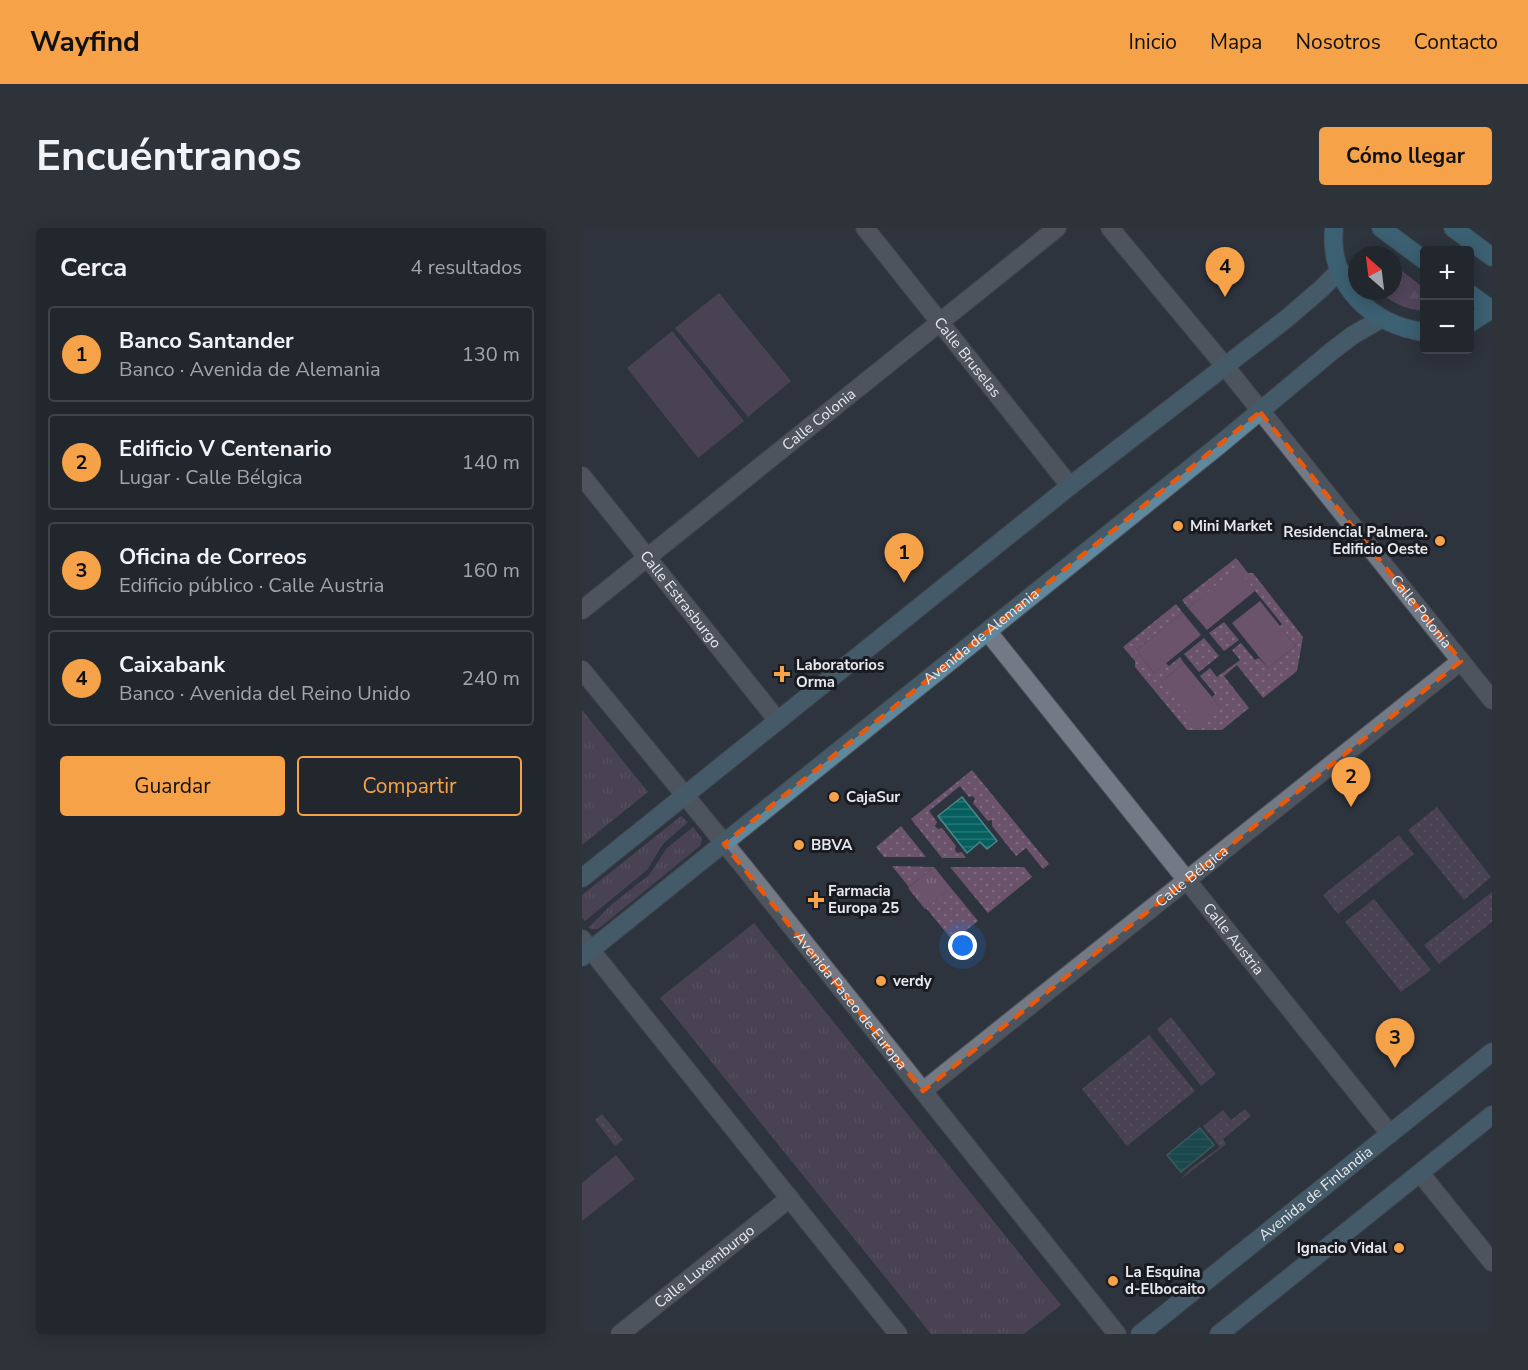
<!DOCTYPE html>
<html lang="es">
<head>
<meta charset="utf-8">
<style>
  :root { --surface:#22272e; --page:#2e333a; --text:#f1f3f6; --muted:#a2a5aa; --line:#3f444a; --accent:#f6a248 }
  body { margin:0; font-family:"Nunito Sans",sans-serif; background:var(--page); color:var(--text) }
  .controls { position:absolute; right:18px; top:18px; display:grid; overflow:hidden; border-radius:6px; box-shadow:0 3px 15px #0003 }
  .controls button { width:54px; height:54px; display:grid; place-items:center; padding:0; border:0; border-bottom:2px solid var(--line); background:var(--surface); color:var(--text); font:30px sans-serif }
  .compass { position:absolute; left:766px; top:18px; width:54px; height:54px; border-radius:50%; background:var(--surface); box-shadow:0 3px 15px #0003; rotate:332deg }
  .you { position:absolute; left:381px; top:718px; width:21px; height:21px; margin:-15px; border:4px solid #fff; border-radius:50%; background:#1a73e8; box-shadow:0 0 0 9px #1a73e833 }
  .badge { display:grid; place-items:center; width:39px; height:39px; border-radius:50%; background:var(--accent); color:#111; font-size:20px; font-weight:700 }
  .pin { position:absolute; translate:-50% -50px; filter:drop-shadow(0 2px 3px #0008) }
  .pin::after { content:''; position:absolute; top:32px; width:21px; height:18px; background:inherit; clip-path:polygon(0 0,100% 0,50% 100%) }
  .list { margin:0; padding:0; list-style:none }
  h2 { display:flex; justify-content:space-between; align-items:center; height:78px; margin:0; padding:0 24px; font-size:26px }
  h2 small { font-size:20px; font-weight:400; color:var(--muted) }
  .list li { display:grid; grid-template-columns:39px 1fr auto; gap:18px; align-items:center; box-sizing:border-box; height:96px; margin:0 12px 12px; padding:0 12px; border:2px solid var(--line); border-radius:6px }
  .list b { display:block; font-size:22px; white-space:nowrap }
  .list p { margin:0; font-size:20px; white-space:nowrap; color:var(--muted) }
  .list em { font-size:20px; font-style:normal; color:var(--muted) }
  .actions { display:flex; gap:12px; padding:18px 24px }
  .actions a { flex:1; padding:14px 0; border:2px solid var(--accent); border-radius:6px; text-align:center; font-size:21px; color:var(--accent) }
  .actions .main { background:var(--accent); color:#111 }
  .map { position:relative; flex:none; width:910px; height:1106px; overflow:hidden; border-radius:6px }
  header { display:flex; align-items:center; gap:36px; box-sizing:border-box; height:84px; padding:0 30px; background:var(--accent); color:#111 }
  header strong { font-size:28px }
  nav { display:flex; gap:33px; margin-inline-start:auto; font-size:21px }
  .intro { display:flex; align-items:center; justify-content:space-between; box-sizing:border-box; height:144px; padding:0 36px }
  h1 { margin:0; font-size:42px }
  .button { padding:15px 27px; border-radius:6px; background:var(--accent); color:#111; font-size:21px; font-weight:700 }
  main { display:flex; gap:36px; padding:0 36px }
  aside { flex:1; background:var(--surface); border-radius:6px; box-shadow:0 3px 15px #0003 }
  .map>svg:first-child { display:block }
  .grass { fill:url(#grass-dots) }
  .forest { fill:url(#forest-firs) }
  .park { fill:url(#park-tufts) }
  .pitch { fill:#6b536c }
  .water { fill:url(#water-rules); stroke:#48888a; stroke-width:1.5 }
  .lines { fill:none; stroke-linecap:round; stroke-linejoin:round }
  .minor-casing { stroke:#4c5159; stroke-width:20 }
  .tertiary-casing { stroke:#4c5159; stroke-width:20 }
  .secondary-casing { stroke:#4c5159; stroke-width:20 }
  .primary-casing { stroke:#4c5159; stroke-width:20 }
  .minor { stroke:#737a86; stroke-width:18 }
  .tertiary { stroke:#737a86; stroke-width:18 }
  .secondary { stroke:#60889c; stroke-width:18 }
  .primary { stroke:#4d95b2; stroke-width:18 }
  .marked { fill:none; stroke:#e8590c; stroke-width:4.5; stroke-dasharray:12 8; stroke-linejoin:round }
  .poi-dot { fill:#f6a248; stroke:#191b20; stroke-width:2 }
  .labels { text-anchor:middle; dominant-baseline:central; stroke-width:6; stroke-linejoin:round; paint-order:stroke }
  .street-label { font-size:15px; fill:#e5e9ef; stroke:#191b20 }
  .poi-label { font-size:15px; font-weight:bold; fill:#e5e9ef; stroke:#191b20; text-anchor:start }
</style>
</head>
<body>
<header>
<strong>Wayfind</strong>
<nav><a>Inicio</a><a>Mapa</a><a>Nosotros</a><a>Contacto</a></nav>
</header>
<div class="intro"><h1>Encuéntranos</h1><a class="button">Cómo llegar</a></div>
<main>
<aside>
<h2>Cerca<small>4 resultados</small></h2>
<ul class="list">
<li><span class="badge">1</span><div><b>Banco Santander</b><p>Banco · Avenida de Alemania</p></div><em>130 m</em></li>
<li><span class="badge">2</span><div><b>Edificio V Centenario</b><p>Lugar · Calle Bélgica</p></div><em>140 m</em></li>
<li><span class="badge">3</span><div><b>Oficina de Correos</b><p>Edificio público · Calle Austria</p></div><em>160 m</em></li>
<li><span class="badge">4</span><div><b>Caixabank</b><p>Banco · Avenida del Reino Unido</p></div><em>240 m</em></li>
</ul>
<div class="actions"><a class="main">Guardar</a><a>Compartir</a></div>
</aside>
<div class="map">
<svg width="910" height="1106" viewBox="0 0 910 1106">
  <defs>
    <pattern id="grass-dots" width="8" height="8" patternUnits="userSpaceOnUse" patternTransform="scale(1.5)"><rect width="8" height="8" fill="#6b536c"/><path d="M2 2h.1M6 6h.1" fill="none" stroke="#806c81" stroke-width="1.8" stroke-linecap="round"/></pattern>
    <pattern id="forest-firs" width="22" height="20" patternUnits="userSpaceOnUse" patternTransform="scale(1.5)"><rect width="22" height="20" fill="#805b82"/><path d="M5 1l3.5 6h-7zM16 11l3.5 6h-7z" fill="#927394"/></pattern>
    <pattern id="park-tufts" width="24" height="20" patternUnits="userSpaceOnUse" patternTransform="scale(1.5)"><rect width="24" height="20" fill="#6b536c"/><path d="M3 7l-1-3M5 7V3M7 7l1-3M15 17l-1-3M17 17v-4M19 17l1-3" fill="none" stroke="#806c81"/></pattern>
    <pattern id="water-rules" width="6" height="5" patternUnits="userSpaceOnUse" patternTransform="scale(1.5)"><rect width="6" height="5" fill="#045f5e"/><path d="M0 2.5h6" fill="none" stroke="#287675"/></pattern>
  </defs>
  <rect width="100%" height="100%" fill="#2e343e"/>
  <!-- grass -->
  <g class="grass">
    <path d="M654,330L666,345H671L721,409L715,443L681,470L655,437L642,448L667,480L640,502H605L553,439V433L541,419L594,376L601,385L554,422L572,445L584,435L587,438L598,429L602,435L579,454L639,480L630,469L633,466L618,448L628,440L635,449L658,432L650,422L659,415L673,432L677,430L686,440L714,418L698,398L700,396L655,341L606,380L600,372Z"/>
    <path d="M642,394L657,412L642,423L627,405Z"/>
    <path d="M622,410L637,428L617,444L602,426Z"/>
    <path d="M390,542L467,636L461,641L444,620L434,628L410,598V592L406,593L391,575L393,571L391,568L387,569L378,558L347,583L355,594L353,598L356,601L360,600L374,618L373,622L375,625L380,624L384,630H360L329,591Z"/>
    <path d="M855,579L909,649L882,672L826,602Z"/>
    <path d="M319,598L344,629H302L294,619Z"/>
    <path d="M817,607L832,626L756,686L741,667Z"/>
    <path d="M310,638L352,639L327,659Z"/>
    <path d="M368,639H442L450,649L406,685Z"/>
    <path d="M369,660L396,693L371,713L344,680Z"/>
    <path d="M910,664V694L857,736L842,717Z"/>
    <path d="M792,671L849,742L819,764L763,694Z"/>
    <path d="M589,789L634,846L619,858L575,801Z"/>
    <path d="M567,807L613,863L545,918L500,861Z"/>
    <path d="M663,881L669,888L641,911L644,916L598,952L607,942L638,919L621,898L641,882L649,892Z"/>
    <path d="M20,886L41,912L33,918L13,892Z"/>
  </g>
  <!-- forest -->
  <path class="forest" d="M811,36L842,60V83C825,82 809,74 796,63H811Z"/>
  <!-- park -->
  <g class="park">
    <path d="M0,482L66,564L0,617Z"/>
    <path d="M99,588L106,594L81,616L65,642L3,693L0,690V667Z"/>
    <path d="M111,599L120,611L118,618L16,701H9L7,699L29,677L67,647L85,620Z"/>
    <path d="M352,639L369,660L343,681L326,660Z"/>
    <path d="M172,695L479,1077L442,1106H349L78,770Z"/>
  </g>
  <!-- pitch -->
  <g class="pitch">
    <path d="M137,65L209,153L166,189L93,100Z"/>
    <path d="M90,103L162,193L116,230L45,140Z"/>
    <path d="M655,340L673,363L625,402L606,380Z"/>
    <path d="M678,373L714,418L686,440L650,395Z"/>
    <path d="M601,385L619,407L572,445L554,422Z"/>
    <path d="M602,435L639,480L616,499L579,454Z"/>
    <path d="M34,927L53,951L0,993V955Z"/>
  </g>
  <!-- water -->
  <g class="water">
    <path d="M380,569L415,613L405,621L398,614L385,625L356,588Z"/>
    <path d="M618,900L632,917L599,944L585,927Z"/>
  </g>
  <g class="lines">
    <!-- minor casing -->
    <g class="minor-casing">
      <g id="minor">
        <path id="s1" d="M283,0L488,258"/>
        <path id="s2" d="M0,248L196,493"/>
        <path id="s3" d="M0,382L475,0"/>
        <path id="s4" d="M406,404L808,906"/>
        <path id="s5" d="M341,863L879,433"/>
        <path d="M838,945L910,1034"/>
        <path id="s6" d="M38,1106L208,970"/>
      </g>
    </g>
    <!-- tertiary casing -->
    <g class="tertiary-casing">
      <g id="tertiary">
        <path id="s7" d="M528,0L642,137L910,472"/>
        <path id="s8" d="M0,442L161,638L535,1106"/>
        <path d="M0,711L316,1106"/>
      </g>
    </g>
    <!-- secondary casing -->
    <g class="secondary-casing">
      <g id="secondary">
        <path d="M0,650L488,258L704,91L739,61L758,42"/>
        <path id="s9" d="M0,729L636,218L750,123L771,107L799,91"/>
        <path id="s10" d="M558,1106L910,824"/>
        <path d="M637,1106L910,887"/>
      </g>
    </g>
    <!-- primary casing -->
    <g class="primary-casing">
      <g id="primary">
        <path d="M752,0C746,57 790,97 842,104"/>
        <path d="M799,0L842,32"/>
        <path d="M871,0L910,29"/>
        <path d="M888,66L910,82"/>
        <path d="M888,95L910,81"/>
      </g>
    </g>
    <!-- minor -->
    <use href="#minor" class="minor"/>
    <!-- tertiary -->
    <use href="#tertiary" class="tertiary"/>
    <!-- secondary -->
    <use href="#secondary" class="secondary"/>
    <!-- primary -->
    <use href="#primary" class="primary"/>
  </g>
  <!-- marked area -->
  <path d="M0 0H910V1106H0ZM678,184L879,433L341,863L142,616Z" fill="#2e343e" fill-opacity=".55" fill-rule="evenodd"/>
  <path class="marked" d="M678,184L879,433L341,863L142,616Z"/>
  <!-- markers -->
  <g class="poi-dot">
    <circle cx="596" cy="298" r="6"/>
    <circle cx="858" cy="313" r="6"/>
    <path d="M197 437h6v6h6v6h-6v6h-6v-6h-6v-6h6z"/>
    <circle cx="252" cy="569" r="6"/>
    <circle cx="217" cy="617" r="6"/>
    <path d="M231 663h6v6h6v6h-6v6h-6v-6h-6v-6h6z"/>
    <circle cx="299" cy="753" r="6"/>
    <circle cx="817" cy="1020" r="6"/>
    <circle cx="531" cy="1053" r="6"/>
  </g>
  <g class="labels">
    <!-- street labels -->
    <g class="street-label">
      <text stroke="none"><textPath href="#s1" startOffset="165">Calle Bruselas</textPath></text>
      <text stroke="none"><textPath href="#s3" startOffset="304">Calle Colonia</textPath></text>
      <text stroke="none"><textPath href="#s2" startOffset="158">Calle Estrasburgo</textPath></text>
      <text stroke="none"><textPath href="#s7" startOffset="494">Calle Polonia</textPath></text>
      <text stroke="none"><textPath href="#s9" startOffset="512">Avenida de Alemania</textPath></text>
      <text stroke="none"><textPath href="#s5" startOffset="344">Calle Bélgica</textPath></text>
      <text stroke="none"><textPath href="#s4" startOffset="393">Calle Austria</textPath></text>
      <text stroke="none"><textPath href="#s8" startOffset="426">Avenida Paseo de Europa</textPath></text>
      <text stroke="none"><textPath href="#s10" startOffset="225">Avenida de Finlandia</textPath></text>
      <text stroke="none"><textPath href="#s6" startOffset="108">Calle Luxemburgo</textPath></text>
    </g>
    <!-- poi labels -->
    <g class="poi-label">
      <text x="608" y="298">Mini Market</text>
      <text x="846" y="304" text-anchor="end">Residencial Palmera.<tspan x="846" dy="17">Edificio Oeste</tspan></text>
      <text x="214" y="437">Laboratorios<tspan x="214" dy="17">Orma</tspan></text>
      <text x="264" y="569">CajaSur</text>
      <text x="229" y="617">BBVA</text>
      <text x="246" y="663">Farmacia<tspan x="246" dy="17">Europa 25</tspan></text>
      <text x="311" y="753">verdy</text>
      <text x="805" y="1020" text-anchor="end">Ignacio Vidal</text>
      <text x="543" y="1044">La Esquina<tspan x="543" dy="17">d-Elbocaito</tspan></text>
    </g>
  </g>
</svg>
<div class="controls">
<button>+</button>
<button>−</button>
</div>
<svg class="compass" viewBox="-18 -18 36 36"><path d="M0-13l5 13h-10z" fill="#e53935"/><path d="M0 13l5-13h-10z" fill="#a2a5aa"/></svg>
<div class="you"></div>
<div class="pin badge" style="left:322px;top:355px">1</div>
<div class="pin badge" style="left:769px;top:579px">2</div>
<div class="pin badge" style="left:813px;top:840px">3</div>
<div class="pin badge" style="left:643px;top:69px">4</div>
</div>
</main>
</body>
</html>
